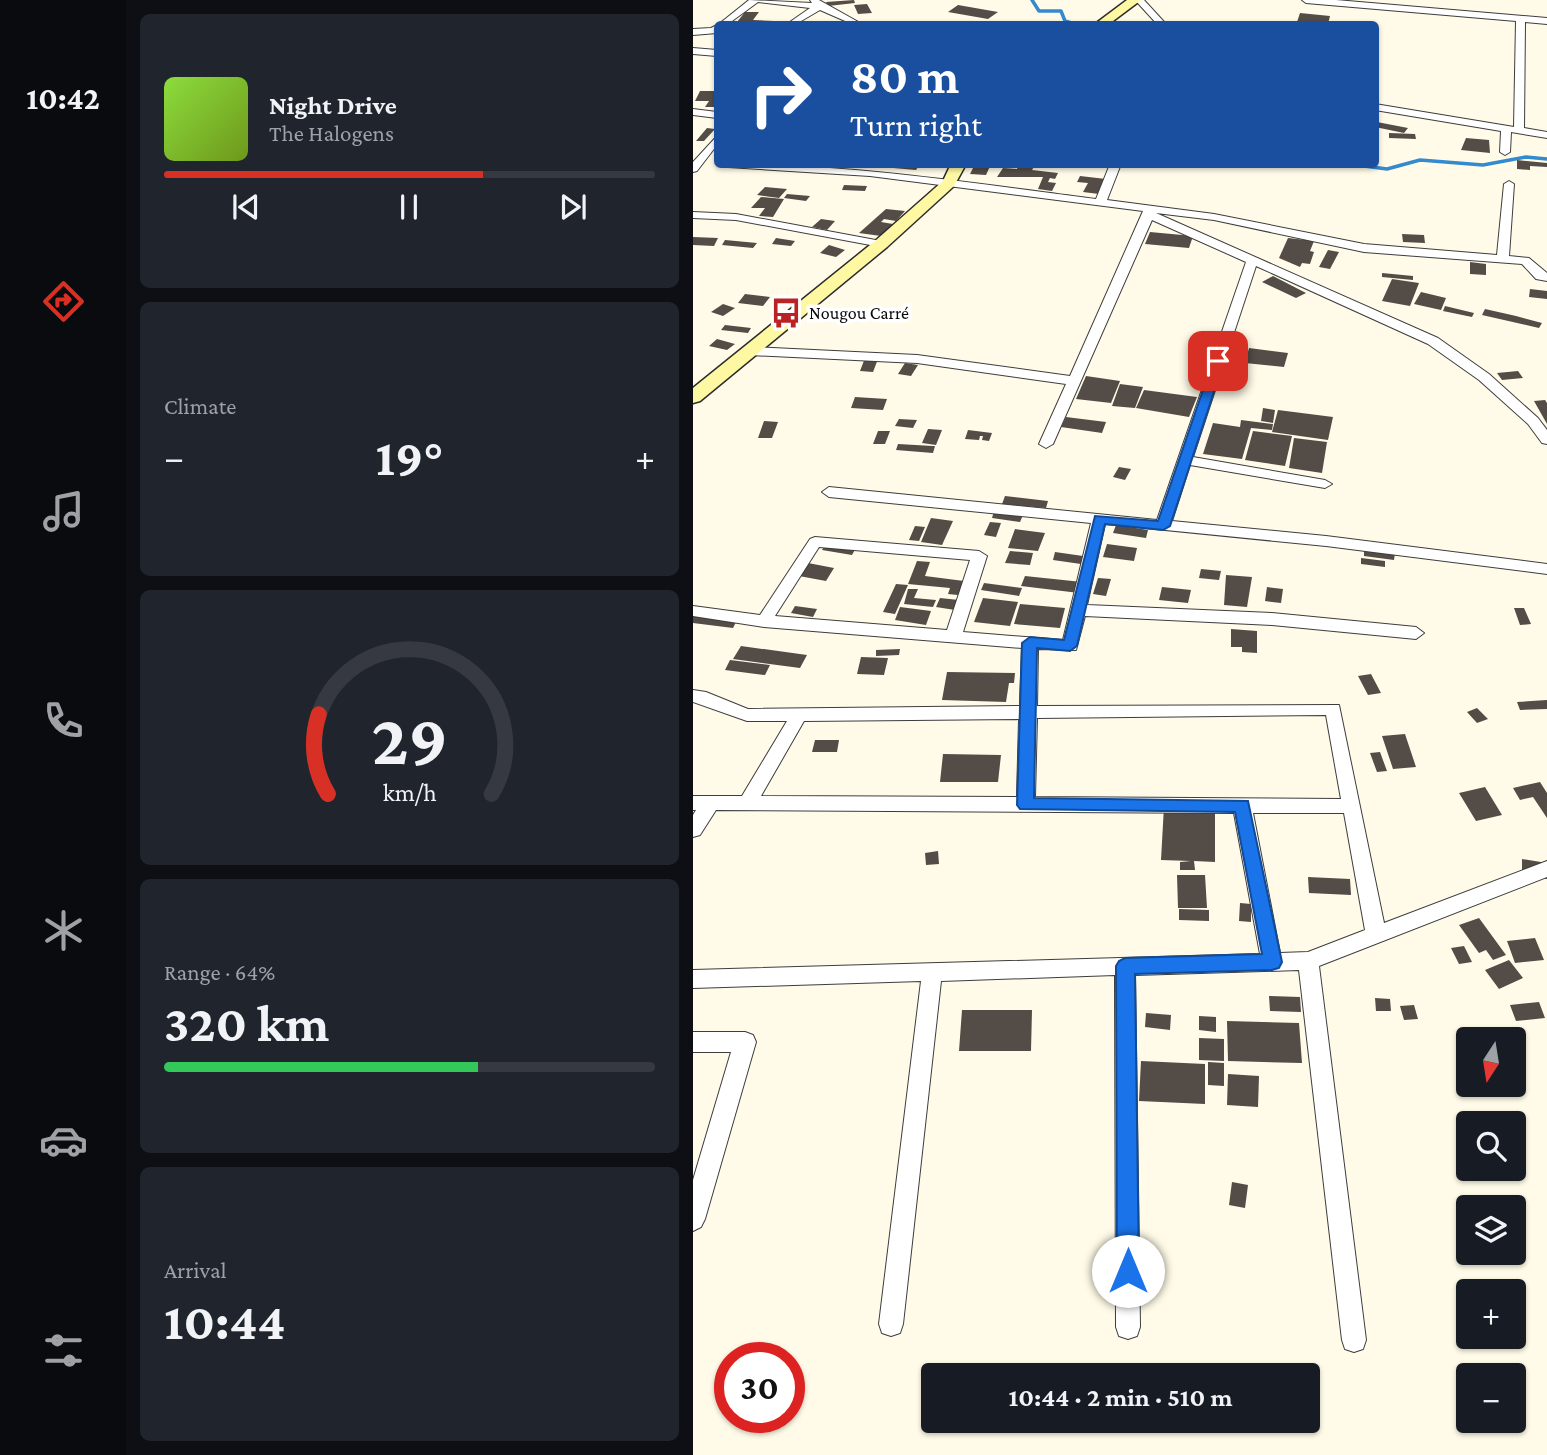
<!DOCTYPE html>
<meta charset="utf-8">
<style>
body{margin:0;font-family:"Crimson Pro",serif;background:#20242c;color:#f1f3f6;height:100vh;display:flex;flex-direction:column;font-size:26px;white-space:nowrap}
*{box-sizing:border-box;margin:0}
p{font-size:23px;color:#9ea1a6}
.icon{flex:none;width:38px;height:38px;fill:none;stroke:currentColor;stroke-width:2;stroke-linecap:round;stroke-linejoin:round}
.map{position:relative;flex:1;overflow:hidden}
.details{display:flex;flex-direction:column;gap:14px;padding:14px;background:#0d0f14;width:567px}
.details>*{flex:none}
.banner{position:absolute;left:21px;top:21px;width:665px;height:147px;border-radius:7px;box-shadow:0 2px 5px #0004;background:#1a4fa0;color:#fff;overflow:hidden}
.needle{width:46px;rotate:192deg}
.buttons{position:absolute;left:763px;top:1027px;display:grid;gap:14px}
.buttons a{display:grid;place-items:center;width:70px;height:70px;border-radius:7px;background:#171b24;box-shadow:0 2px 5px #0004;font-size:35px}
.speed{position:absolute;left:21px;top:1342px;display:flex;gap:14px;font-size:35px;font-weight:700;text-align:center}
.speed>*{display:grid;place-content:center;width:91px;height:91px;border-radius:50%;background:#171b24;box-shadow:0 2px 5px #0004;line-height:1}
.speed .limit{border:10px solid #d22;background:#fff;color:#111}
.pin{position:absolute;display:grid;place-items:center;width:60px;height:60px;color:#fff;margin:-30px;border-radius:14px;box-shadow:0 4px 10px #0006}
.me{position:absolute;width:77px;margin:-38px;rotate:0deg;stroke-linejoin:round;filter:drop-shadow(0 0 5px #0008)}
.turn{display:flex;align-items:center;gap:24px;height:147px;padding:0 21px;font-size:32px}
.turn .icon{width:91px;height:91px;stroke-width:2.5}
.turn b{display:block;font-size:49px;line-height:60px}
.big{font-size:52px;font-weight:700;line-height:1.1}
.details .widget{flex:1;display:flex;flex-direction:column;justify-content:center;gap:10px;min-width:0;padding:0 24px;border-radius:10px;background:#20242c}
.details .dial{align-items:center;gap:0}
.dial svg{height:182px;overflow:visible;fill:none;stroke:#363941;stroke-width:7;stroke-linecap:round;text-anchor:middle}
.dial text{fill:#f1f3f6;stroke:none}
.song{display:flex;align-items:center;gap:21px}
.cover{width:84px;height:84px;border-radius:10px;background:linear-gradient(135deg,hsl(90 70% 55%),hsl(80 70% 35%))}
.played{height:7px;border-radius:4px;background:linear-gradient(90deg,#d93025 65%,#363941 65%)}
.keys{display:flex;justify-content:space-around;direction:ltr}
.heat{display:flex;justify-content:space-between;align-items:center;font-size:38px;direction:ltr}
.charge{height:10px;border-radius:5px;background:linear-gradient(90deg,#34c759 64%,#363941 0)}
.trip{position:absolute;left:228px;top:1363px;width:399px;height:70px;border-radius:7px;background:#171b24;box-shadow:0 2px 5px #0004;font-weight:700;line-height:70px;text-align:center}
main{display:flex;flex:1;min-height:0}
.tab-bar{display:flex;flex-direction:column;width:126px;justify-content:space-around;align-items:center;background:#090b0e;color:#9ea1a6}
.tab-bar .icon{width:49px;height:49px}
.tab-bar .on{color:#d93025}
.tab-bar b{font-size:32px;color:#f1f3f6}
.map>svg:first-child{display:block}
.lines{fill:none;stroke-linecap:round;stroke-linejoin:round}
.stream{stroke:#338ace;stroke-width:3.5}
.building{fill:#534c47}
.street-casing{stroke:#3d3d3d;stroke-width:2}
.secondary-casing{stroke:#2c2c2c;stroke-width:3}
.street{fill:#fff;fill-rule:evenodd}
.secondary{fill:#fff8a3;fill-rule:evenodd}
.route{fill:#1a73e8;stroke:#114b97;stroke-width:2}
.labels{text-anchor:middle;stroke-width:7;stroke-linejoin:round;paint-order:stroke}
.far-poi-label{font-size:18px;fill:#0a0a0a;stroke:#fff;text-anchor:start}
</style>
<main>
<nav class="tab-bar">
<b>10:42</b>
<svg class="icon on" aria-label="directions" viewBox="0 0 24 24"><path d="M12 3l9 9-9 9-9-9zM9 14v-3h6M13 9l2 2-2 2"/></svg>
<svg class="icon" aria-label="music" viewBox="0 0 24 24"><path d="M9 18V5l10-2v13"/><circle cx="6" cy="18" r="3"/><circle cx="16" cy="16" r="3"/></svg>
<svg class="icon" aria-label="phone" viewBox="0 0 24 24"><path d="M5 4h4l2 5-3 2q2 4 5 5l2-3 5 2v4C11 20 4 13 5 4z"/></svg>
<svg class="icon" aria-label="climate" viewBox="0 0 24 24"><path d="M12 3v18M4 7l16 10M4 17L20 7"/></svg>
<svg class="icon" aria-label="car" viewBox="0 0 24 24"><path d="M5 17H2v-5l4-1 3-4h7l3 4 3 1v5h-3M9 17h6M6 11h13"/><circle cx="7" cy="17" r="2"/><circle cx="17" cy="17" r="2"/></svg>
<svg class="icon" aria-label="filters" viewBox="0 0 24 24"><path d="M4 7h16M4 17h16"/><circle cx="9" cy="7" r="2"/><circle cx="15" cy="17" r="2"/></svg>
</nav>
<section class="details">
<div class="widget">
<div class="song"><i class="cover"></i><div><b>Night Drive</b><p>The Halogens</p></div></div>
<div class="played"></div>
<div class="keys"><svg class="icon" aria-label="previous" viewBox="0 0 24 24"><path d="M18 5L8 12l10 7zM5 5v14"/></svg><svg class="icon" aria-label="pause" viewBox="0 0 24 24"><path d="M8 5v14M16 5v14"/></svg><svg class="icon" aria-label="next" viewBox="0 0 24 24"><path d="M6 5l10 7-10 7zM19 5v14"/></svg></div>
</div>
<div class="widget"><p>Climate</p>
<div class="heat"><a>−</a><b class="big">19°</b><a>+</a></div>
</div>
<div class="widget dial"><svg viewBox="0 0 100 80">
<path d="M14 69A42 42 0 1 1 86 69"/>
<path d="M14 69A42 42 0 0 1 10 34" stroke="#d93025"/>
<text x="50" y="56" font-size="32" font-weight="700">29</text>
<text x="50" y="72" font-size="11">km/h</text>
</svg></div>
<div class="widget"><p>Range · 64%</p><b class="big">320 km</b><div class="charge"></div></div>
<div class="widget"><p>Arrival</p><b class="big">10:44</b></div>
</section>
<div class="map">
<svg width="854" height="1455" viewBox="0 0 854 1455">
<rect width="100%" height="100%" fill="#fffbe8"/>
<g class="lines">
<!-- stream -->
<path class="stream" d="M339,0L346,11H368L372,21L382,24
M656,164L694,169L727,160L790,165L833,157L854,159"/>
</g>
<!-- building -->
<path class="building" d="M161,0L162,3L135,6L133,2Z
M174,4L179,13L165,14L161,5Z
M265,5L305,12L295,19L255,12Z
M52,12H66L60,20L81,21L78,24H38L44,22Z
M607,13L637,16L635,24H612L613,22H604Z
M7,91H24V107H12L16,101H2Z
M684,122L715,128L711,133L682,127Z
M14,128L22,129L11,141H3Z
M696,133L722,134L723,139L696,138Z
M773,138L796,140L797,153L768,150Z
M824,160L854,163V167L837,166V170L824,169Z
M202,164H227L223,170L200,168Z
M282,164H298L293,175L277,174Z
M326,164H343L339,170L365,173L362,179L357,178L355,182L363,183L359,191L345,189L350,177H304L310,168L324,169Z
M387,176L413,179L406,194L390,192L395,183L384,182Z
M151,185L174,186L172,191L149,190Z
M72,187L94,189L86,198L64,195Z
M94,194L117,196L113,201L91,198Z
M68,197L91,199L80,217L66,216L72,208H58Z
M193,209L212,211L203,221L191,219L188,222L200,224L188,236L166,233Z
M128,219L142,221L134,230L119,227Z
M457,232L500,236L496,248L452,244Z
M709,234L731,235L732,243L710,242Z
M0,237L25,238L21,246L0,245Z
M83,238L102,241L98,246L79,244Z
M595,238L621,241L617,251L621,252L617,264L609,263L607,267L586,258Z
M32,240L64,243L60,248L29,245Z
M136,245L152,250L143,257L127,253Z
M635,250L646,252L637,269L626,267Z
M777,262L793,264V275L777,274Z
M689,273L720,276V280L689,277Z
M580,276L613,293L603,298L569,282Z
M699,279L726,283L717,306L689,301Z
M837,289L854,291V299L836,297Z
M728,292L753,298L748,310L721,304Z
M52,294L77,297L70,306L45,303Z
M30,304L42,308L30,316L18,312Z
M752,306L781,313L779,317L750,311Z
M792,309L823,316L849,323L846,328L789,315Z
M32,325L58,328L55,333L28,330Z
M24,339L42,344L34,350L16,346Z
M556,348L595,353L591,367L552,363Z
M172,358L185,359L180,372L167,371Z
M212,363L225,365L218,376L205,374Z
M825,371L830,378L809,380L804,373Z
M393,376L427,381L418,403L383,399Z
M427,384L450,387L442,408L419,406Z
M451,390L504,397L496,417L443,408Z
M162,397L194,399L190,410L158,408Z
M852,400L854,403V424L841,401Z
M570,408L582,410L580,423L568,421Z
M585,410L640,417L635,440L579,432Z
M373,417L413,422L409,433L368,427Z
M206,419L224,420L220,428L202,426Z
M548,420L580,424L579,430L558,428L549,459L510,454L520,423L547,427Z
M71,421L85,422L79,438H65Z
M235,429L249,430L243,445L229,443Z
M275,430L299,433L296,441L289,440L290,436H287L286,440L272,439Z
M185,431H197L192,444H180Z
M560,431L599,436L592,466L552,460Z
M601,438L634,442L629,473L596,468Z
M205,444L240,446H242L240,453L203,450Z
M426,467L438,469L432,480L420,477Z
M312,496L355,501L353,508L309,504Z
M301,511L330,515L327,522L299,518Z
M238,518L260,521L249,545L228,542Z
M297,522L308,523L303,537L291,535Z
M423,525L455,530L453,538L420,533Z
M222,526L232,527L226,541L216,540Z
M322,529L352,533L345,551L315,548Z
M135,541L164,546L159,555L129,550Z
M414,544L444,548L441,561L410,557Z
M671,549L702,553L701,560L671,556Z
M317,551L340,553L337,565L312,563Z
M362,552L390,556L388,564L360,560Z
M668,558L692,561V567L668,564Z
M224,561L237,562L232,576L271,581L265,595L255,594L257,588L215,584Z
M115,563L141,568L133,581L106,576Z
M508,569L528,571L526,580L506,578Z
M533,575L559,577L554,607L531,605Z
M332,576L389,582L386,593L328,586Z
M405,578L418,579L413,596L400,594Z
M291,583L329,588L326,596L288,590Z
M203,584L215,585L202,614L190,612Z
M469,587L498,590L495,603L466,600Z
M574,587L590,589L588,603L572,601Z
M215,589H225L221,598L243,600L240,607L211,604Z
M247,598L266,600L262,610L243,607Z
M290,598L325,602L317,626L281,622Z
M327,604L372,608L367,628L321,624Z
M102,606L124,609L120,617L98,613Z
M207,607L238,611L233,625L202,620Z
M821,608H831L838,624L827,625Z
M0,613L45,618L40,628L0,623Z
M538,629L564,631V653L549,652V647H538Z
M48,646L114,655L107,668L40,659Z
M207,649L206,655L183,656V650Z
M168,657L195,658L191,675L164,674Z
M37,660L77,665L72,675L32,670Z
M254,672L322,673L321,683H316L313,702L249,700Z
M678,674L688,693L675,695L665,676Z
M854,700V709L827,710L824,702Z
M784,708L795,719L784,723L774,712Z
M712,734L723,767L700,769L689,736Z
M122,740H146L144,752H119Z
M687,752L694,771L684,772L677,753Z
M250,754L308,755L305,782H247Z
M847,782L854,793V818L840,797L827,800L820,788Z
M792,787L809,815L783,821L766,793Z
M471,806L522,808V862L501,861L502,870H487V862L498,861L468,860Z
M245,851L246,864L233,865L232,853Z
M829,859L854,863V879L829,876Z
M484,875H512L514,908H485Z
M615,877L657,879L658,895L616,893Z
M547,903L558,904V922L546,921Z
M486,909L516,910V921L486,920Z
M786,918L813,955L800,960L793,950L786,953L766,925Z
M842,938L851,960L822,963L814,941Z
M771,946L779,962L766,964L758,948Z
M816,960L830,978L806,989L792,970Z
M576,996L607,997L608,1012L577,1011Z
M682,998L697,999L698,1011H683Z
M846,1002L852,1018L823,1021L817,1005Z
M721,1005L725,1019L711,1020L707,1006Z
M269,1010H339L338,1051H266Z
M453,1013L478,1015L477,1030L452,1027Z
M506,1016L523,1017V1032L506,1030Z
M534,1021L606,1023L609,1063L535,1061Z
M506,1038L531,1039V1061L506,1060Z
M448,1061L512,1064V1104L446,1101Z
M515,1062L531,1063V1086L515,1085Z
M535,1074L566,1076L565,1107L534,1105Z
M539,1182L555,1185L552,1208L536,1205Z"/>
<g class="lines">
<!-- street casing -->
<g class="street-casing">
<path id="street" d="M56,0L119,3L117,0H126L169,24H159L127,10L103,24H94L117,8L65,2L35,24H26Z
M442,0H451L473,24H464Z
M609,0H643L854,18V24L832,22L831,128L854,132V138L818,132L817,152L812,155L807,152L808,131L682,110V104L821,127L823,21L613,3Z
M24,25V33L0,35V29L18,28Z
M0,48L24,50V56L0,54Z
M0,109L24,112V118L0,115Z
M24,136V145L4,171L0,172V162Z
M30,164C156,164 279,183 403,199L417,164H428L414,200L521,214L671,244L804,255L811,184L816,181L821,184L816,256L836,258L854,273V281L843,279L829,264L671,252L521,220L463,213L745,338L796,374L845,418L854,430V444L849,443L835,424L786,380L735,344L563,266L500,457L632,480L639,484L632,488L497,465L479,521L633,536L854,564V574L633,546L412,524L394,605L579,613L723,627L731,633L723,639L579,625L392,616L383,650L345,649L344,706L646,705L691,923L854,861V877L626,966L673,1340L670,1349L661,1352L652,1349L649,1340L606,970L442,975L447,1327L444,1336L435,1339L426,1336L423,1327L422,975L248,981L210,1324L207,1333L198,1336L189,1333L186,1324L228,981L0,988V970L567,954L541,813L23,810L7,835L0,837V815L3,810H0V796H49L94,721H54L0,702V690L13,692L55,709L327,706L329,648L71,627L0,616V606L67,615L117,539L122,537L286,551L294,556L270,632L370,640L398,523L136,497L129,492L136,487L464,520L553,262L459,220L360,444L353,448L346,444L373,384L224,363L57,355L51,351L57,347L224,355L377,376L450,211L177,176L35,167ZM126,547L277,560L254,630L82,616ZM633,715L648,799L342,797L344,718ZM326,719L324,797L68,796L111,721ZM560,813H651L672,930L615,952L587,953Z
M0,212L43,214L188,241L194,244L188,247L43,220L0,218Z
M0,1032H52L60,1035L63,1042L12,1219L8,1227L0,1231V1180L38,1052H0Z"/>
</g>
<!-- secondary casing -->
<g class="secondary-casing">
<path id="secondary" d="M434,0H448L416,24H402Z
M258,164H273L261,186L194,247L7,401L0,403V388L182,241L250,181Z"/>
</g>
<!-- street -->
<use href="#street" class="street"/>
<!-- secondary -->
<use href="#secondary" class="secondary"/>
</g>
<!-- route -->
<path class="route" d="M521,358L531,361L477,526L470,530L412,524L384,646L377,651L344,648L341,798L555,801L589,962L586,968L579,970L442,974L446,1271L442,1279L435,1282L427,1279L424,1271L423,966L426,961L432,958L569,954L542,812L327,809L324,805L329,643L337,637L371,640L402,516L465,521Z"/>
<!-- icons -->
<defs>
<g id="bus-bare" transform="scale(2.415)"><path d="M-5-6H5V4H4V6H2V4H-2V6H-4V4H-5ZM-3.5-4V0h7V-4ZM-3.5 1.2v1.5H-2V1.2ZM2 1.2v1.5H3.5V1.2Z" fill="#bb2223" stroke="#fff" stroke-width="2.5" paint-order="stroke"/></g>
</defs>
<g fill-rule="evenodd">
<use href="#bus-bare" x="93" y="313"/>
</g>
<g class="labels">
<!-- far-poi labels -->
<g class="far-poi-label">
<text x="116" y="319">Nougou Carré</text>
</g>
</g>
</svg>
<div class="buttons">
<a><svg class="needle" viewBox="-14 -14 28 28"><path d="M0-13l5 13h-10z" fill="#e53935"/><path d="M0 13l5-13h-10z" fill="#9ea1a6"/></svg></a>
<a><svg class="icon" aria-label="search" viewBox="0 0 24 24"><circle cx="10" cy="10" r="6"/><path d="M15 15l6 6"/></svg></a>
<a><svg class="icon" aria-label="layers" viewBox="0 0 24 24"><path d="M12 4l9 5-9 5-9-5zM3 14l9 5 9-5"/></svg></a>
<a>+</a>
<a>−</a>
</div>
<div class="speed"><div class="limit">30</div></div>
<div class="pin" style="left:525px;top:361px;background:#d93025"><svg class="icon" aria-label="arrive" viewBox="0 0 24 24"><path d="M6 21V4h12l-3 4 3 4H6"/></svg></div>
<svg class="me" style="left:435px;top:1271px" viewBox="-20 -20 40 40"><circle r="19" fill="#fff"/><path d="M0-13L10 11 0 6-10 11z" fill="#1a73e8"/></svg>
<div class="trip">10:44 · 2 min · 510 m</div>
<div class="banner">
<div class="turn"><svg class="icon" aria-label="right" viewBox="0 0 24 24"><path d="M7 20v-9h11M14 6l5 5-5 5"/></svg><div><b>80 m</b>Turn right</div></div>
</div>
</div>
</main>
